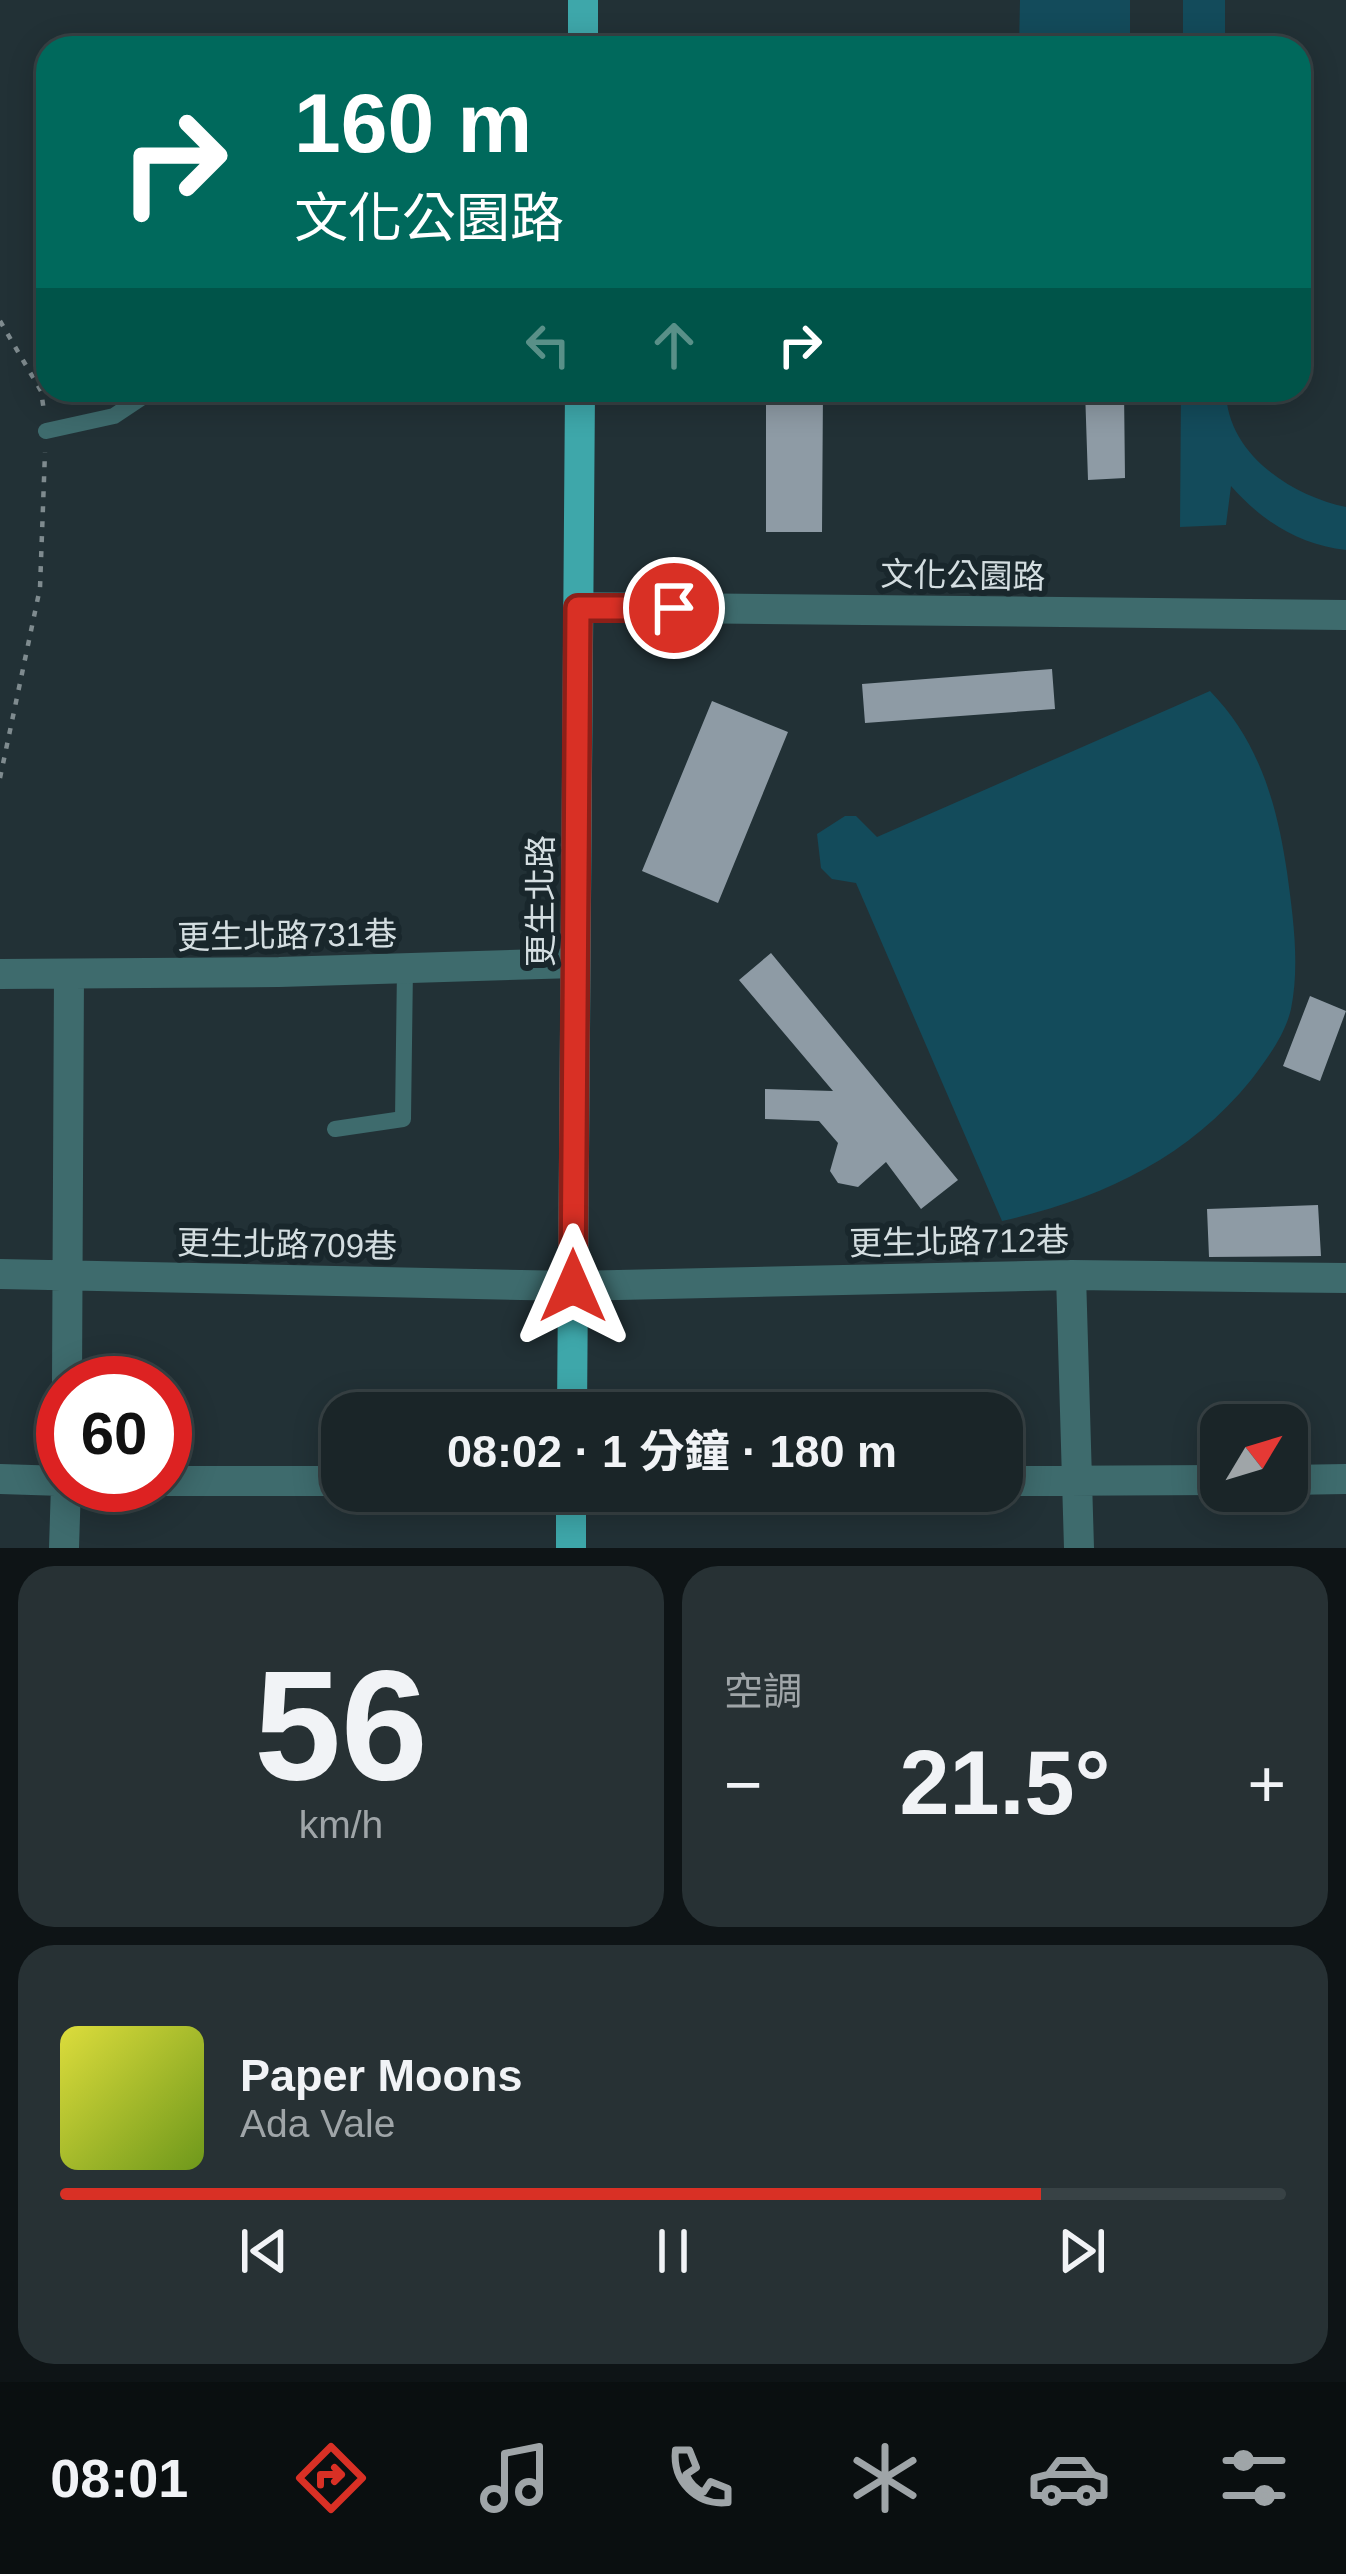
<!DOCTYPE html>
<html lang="zh-TW">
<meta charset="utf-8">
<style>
body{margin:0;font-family:Arial,"Noto Sans TC",sans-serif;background:#273134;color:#f1f3f6;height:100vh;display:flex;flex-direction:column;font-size:45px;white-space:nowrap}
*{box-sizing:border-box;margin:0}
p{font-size:39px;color:#9fa5a8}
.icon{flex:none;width:66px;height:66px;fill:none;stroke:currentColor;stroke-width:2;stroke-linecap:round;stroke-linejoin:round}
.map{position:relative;height:1548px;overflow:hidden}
.drawer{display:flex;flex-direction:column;gap:18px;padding:18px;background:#0e1416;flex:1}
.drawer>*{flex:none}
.banner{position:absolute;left:36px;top:36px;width:1275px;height:366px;border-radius:36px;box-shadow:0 6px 30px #0003,0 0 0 3px #384245;background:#00695c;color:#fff;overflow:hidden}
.needle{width:78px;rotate:52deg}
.tools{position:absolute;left:1200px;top:1404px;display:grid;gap:24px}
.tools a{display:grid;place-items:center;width:108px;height:108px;border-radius:24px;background:#1a2528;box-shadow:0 6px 30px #0003,0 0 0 3px #384245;font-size:60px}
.speed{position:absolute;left:36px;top:1356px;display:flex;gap:24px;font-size:60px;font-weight:700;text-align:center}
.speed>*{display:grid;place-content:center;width:156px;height:156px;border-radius:50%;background:#1a2528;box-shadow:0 6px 30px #0003,0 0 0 3px #384245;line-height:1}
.speed .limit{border:18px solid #d22;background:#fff;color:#111}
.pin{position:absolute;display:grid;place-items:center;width:102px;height:102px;color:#fff;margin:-51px;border:6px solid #fff;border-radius:50%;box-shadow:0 3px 12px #0007}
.me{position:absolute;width:132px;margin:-66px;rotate:0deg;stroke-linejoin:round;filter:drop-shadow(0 0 9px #0008)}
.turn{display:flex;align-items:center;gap:42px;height:252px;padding:0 60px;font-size:54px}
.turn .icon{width:156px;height:156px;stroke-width:2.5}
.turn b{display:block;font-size:84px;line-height:102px}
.lanes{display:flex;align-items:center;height:114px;padding:0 60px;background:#0003;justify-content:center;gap:60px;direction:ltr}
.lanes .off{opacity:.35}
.big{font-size:90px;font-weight:700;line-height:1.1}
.drawer .widget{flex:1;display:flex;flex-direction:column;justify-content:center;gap:18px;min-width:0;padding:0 42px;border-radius:36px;background:#273134}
.drawer .dial{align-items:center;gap:0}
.dial b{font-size:156px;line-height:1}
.song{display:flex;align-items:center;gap:36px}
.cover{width:144px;height:144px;border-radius:18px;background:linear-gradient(135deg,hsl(60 70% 55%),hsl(80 70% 35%))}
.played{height:12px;border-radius:6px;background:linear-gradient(90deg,#d93025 80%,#384245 80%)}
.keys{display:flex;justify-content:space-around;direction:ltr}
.heat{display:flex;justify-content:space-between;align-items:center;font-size:66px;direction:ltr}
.drawer .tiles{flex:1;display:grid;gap:18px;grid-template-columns:1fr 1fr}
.widget:last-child{grid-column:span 2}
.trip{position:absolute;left:321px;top:1392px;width:702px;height:120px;border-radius:36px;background:#1a2528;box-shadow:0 6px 30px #0003,0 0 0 3px #384245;font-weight:700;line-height:120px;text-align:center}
.dock{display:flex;height:192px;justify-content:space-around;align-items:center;background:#0a0f10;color:#9fa5a8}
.dock .icon{width:84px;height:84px}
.dock .current{color:#d93025}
.dock b{font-size:54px;color:#f1f3f6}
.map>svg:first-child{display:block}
.green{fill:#134b5b}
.building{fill:#8e9ba5}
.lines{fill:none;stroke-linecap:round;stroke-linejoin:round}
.path{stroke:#7f8b8f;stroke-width:4.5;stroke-dasharray:6 9;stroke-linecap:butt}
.lane{stroke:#3e6b6d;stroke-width:16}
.street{stroke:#3e6b6d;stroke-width:30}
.primary{stroke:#3ea7aa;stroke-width:30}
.route-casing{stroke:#8d1f18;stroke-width:30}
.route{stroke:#d93025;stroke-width:21}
.labels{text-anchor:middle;stroke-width:12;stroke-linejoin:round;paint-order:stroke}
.street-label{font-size:33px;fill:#d4dee1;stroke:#19272c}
</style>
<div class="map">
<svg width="1346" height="1548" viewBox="0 0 1346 1548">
<rect width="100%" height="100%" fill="#223136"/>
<!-- green -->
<path class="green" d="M1020,0H1130V47L1019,48Z
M1183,0H1225V48H1183Z
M1181,390H1226C1226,452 1289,495 1346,507V550C1299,545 1262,521 1231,486L1226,525L1180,527Z
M1210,691C1259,741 1277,804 1287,872C1293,916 1300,965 1291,1009C1285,1035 1267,1059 1251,1080C1187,1159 1100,1199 1002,1221L856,883L832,879L821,868L817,834L845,816H856L877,837Z"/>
<!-- building -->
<path class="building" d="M766,390H823L822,532H766Z
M1085,390H1124L1125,478L1088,480Z
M1052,669L1055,709L865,723L862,684Z
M712,701L788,732L718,903L642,871Z
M771,953L958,1180L921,1209L886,1162L858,1187L838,1183L830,1171L838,1143L819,1121L765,1119V1089L833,1091L739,980Z
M1310,996L1346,1011L1320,1081L1283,1066Z
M1318,1205L1321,1256L1209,1257L1207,1209Z"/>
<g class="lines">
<!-- path -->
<path class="path" d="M0,321L41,391L44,411
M0,778L40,588L45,452"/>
<!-- lane -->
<path class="lane" d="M46,431L114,416L153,390
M335,1129L403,1119L405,968"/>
<!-- street -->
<path class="street" d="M578,607L1346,615
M0,974L279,972L575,963
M0,1274L573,1286L1071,1275L1346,1278
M1071,1275L1079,1548
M67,1383L69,975
M0,1479L63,1481
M1287,1480L1346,1479
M165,1481H342
M1002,1481L1221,1480
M64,1548L66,1485"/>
<!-- primary -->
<path class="primary" d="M583,48V0
M572,1413L580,390
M571,1548V1491"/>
</g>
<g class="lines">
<!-- route casing -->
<g class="route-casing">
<path id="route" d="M573,1286L578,608H674"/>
</g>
<!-- route -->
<use href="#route" class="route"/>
</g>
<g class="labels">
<!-- street labels -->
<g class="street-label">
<text transform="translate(963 575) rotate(1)" y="12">文化公園路</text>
<text transform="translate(540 901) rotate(-90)" y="12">更生北路</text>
<text transform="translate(287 935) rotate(-1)" y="12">更生北路731巷</text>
<text transform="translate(959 1241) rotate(-1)" y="12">更生北路712巷</text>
<text transform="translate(287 1244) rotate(1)" y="12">更生北路709巷</text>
</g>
</g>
</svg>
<div class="tools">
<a><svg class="needle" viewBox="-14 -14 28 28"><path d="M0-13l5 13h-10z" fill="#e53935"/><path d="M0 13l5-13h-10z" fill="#9fa5a8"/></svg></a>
</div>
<div class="speed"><div class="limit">60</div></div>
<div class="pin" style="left:674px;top:608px;background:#d93025"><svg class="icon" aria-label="arrive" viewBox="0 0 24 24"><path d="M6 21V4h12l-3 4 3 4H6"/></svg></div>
<svg class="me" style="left:573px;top:1286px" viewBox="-20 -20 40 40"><path d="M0-17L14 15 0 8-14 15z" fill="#d93025" stroke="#fff" stroke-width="4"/></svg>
<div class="trip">08:02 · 1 分鐘 · 180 m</div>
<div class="banner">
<div class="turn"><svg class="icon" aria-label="right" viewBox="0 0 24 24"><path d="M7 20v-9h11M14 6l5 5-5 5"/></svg><div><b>160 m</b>文化公園路</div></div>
<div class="lanes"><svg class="icon off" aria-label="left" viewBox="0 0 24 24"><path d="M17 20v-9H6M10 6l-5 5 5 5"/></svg><svg class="icon off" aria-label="ahead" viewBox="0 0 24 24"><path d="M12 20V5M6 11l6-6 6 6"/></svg><svg class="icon" aria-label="right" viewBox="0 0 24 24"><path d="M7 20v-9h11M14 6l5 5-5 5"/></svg></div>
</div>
</div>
<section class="drawer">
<div class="tiles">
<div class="widget dial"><b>56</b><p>km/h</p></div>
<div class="widget"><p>空調</p>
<div class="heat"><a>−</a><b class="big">21.5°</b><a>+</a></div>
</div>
<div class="widget">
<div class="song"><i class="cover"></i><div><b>Paper Moons</b><p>Ada Vale</p></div></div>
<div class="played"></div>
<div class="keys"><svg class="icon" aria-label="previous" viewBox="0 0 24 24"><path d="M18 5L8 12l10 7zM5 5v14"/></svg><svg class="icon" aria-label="pause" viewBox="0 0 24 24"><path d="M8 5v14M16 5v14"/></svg><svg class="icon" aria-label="next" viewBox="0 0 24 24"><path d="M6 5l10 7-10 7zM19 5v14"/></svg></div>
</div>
</div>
</section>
<nav class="dock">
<b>08:01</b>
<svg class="icon current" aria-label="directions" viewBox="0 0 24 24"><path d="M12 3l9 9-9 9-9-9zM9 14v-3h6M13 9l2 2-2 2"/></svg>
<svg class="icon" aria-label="music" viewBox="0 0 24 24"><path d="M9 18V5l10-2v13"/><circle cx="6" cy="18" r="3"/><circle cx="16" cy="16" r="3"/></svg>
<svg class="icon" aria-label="phone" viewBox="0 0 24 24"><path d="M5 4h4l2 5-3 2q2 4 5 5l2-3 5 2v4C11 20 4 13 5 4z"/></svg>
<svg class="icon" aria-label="climate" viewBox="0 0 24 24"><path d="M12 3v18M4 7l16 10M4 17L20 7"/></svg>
<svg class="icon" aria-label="car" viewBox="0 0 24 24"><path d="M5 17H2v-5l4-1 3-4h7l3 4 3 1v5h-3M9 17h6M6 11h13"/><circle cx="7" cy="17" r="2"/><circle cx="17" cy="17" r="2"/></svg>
<svg class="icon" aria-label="filters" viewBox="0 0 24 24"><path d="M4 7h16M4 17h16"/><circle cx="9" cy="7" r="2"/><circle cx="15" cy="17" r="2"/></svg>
</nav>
